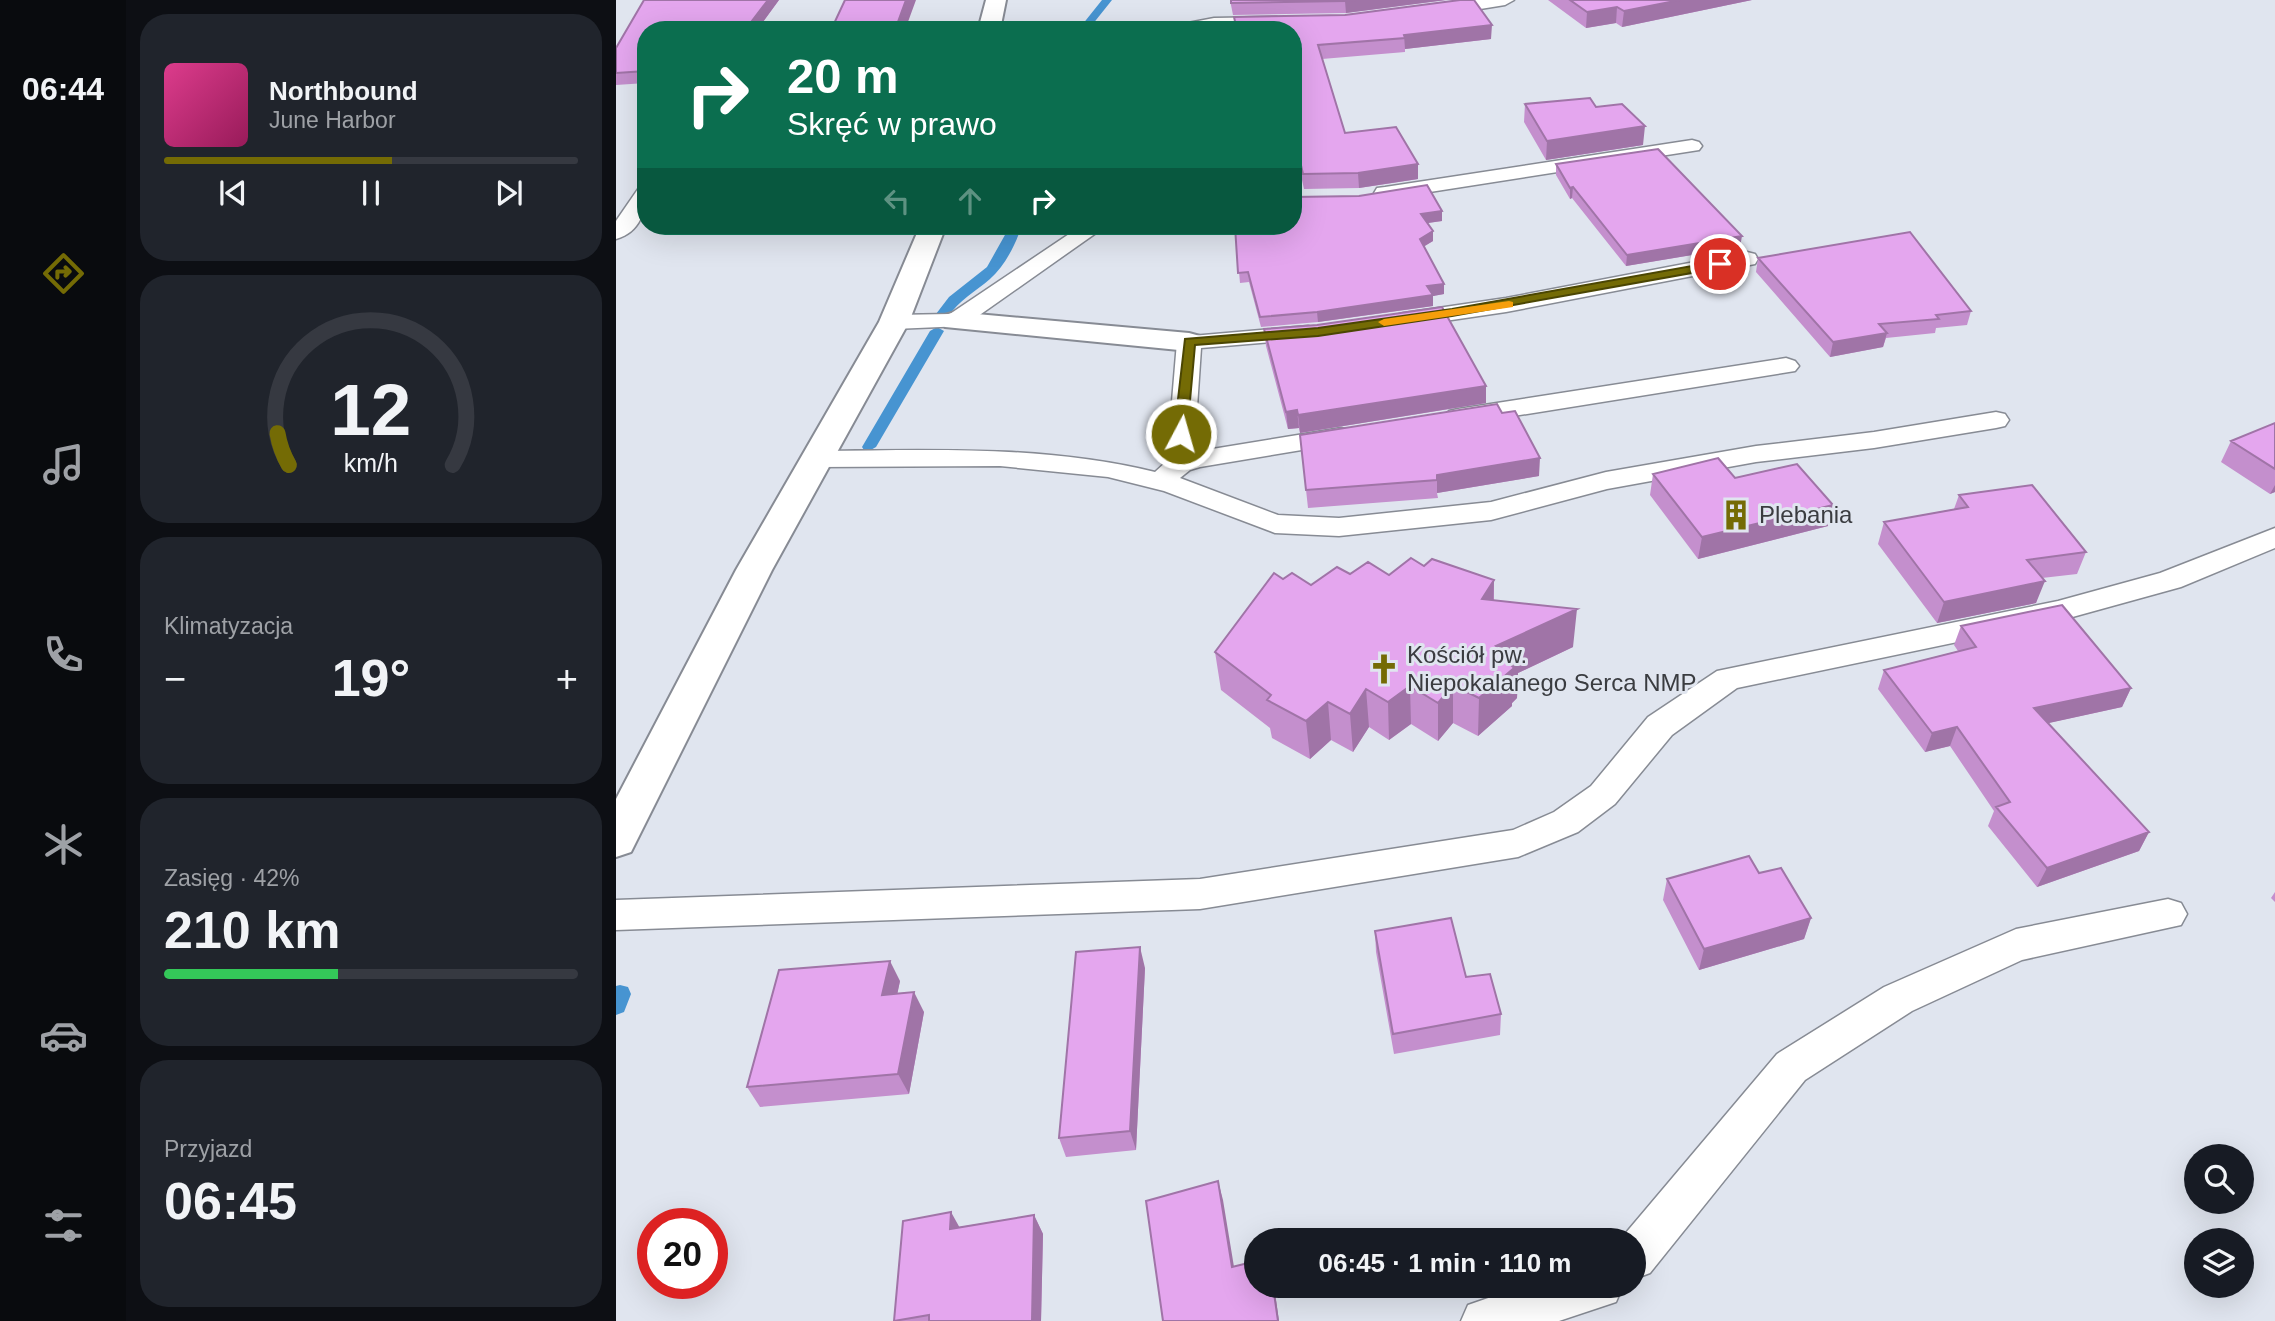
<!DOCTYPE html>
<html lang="pl">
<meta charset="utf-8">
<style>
body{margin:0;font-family:Helvetica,sans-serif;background:#20242c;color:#f1f3f6;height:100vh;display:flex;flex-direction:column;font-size:26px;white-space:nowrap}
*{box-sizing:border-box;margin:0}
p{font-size:23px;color:#9ea1a6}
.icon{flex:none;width:38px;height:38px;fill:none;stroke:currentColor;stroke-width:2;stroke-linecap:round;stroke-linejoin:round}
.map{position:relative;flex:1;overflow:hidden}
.panel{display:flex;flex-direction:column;gap:14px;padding:14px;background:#0d0f14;width:490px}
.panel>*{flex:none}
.hud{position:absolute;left:21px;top:21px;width:665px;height:214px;border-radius:28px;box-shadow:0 7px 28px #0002;background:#0b6e4f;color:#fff;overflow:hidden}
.fabs{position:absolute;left:1568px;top:1144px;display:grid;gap:14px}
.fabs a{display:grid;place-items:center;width:70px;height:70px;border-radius:50%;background:#171b24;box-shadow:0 7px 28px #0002;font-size:35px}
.speed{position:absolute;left:21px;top:1208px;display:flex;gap:14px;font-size:35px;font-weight:700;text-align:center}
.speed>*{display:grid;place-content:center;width:91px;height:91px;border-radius:50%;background:#171b24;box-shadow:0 7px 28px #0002;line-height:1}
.speed .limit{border:10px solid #d22;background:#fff;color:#111}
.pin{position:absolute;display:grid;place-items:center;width:60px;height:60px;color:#fff;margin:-30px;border:4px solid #fff;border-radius:50%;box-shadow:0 2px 7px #0007}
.me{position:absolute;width:77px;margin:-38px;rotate:6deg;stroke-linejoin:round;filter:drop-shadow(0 0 5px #0008)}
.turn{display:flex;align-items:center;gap:24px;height:147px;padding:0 35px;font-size:32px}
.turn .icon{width:91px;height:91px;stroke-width:2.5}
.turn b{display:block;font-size:49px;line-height:60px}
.lanes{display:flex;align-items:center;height:66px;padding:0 35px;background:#0003;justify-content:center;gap:35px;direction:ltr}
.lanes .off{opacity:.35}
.big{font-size:52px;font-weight:800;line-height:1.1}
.panel .card{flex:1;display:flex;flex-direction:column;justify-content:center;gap:10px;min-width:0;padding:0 24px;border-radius:28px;background:#20242c}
.panel .dial{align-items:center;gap:0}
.dial svg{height:182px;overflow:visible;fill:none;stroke:#363941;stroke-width:7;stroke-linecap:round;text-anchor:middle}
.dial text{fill:#f1f3f6;stroke:none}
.song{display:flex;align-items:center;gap:21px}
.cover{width:84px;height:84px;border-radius:10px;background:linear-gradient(135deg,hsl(330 70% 55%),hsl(330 70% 35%))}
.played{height:7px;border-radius:4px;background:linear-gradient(90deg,#746b05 55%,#363941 55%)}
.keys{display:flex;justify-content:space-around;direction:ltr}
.heat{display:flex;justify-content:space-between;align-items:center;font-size:38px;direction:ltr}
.charge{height:10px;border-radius:5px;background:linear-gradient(90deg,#34c759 42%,#363941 0)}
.trip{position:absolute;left:628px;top:1228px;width:402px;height:70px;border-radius:35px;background:#171b24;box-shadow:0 7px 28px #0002;font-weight:800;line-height:70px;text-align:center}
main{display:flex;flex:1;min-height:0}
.tabs{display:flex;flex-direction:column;width:126px;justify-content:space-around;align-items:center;background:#090b0e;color:#9ea1a6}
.tabs .icon{width:49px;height:49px}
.tabs .selected{color:#746b05}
.tabs b{font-size:32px;color:#f1f3f6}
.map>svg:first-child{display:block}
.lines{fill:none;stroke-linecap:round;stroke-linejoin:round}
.stream{fill:#4794d1;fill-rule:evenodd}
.lane-casing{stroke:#878b94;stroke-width:3}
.street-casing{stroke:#878b94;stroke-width:4}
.secondary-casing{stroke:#878b94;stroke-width:4}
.lane{fill:#fff;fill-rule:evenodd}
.street{fill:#fff;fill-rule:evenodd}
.secondary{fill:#fff;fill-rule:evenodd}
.wall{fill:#c48fcd}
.shaded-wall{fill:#a074a7}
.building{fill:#e4a6ee;stroke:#a074a7;stroke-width:2}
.route{fill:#746b05;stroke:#4b4603;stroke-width:2}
.slow{fill:#f59e0b}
.labels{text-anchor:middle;stroke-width:6;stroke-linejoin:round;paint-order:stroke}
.poi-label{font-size:24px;fill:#3a3c40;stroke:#e0e5ef;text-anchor:start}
</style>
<main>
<nav class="tabs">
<b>06:44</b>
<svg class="icon selected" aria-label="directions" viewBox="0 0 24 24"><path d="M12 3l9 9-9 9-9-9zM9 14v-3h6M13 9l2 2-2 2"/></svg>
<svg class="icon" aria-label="music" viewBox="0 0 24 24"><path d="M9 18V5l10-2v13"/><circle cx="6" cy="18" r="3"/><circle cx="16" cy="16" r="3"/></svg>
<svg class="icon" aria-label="phone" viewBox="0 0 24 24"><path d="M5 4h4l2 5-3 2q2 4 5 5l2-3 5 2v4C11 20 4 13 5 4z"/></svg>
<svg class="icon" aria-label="climate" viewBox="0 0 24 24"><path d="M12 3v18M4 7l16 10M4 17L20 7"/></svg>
<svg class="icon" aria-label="car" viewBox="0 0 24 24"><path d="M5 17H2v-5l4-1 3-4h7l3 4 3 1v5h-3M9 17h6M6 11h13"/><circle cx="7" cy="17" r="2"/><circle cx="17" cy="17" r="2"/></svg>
<svg class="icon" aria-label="filters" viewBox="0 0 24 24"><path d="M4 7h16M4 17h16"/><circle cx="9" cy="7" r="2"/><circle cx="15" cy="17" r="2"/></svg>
</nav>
<section class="panel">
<div class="card">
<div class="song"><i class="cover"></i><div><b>Northbound</b><p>June Harbor</p></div></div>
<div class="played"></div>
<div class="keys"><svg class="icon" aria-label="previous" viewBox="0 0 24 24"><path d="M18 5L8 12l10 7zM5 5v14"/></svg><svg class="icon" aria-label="pause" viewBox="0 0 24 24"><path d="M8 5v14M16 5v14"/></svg><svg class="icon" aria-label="next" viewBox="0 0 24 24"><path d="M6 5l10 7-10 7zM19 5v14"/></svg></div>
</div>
<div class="card dial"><svg viewBox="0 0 100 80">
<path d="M14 69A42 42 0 1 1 86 69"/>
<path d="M14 69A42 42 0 0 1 9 55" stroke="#746b05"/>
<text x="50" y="56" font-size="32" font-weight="700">12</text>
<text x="50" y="72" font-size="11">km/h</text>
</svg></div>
<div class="card"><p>Klimatyzacja</p>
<div class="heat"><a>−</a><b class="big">19°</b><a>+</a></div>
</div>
<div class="card"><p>Zasięg · 42%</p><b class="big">210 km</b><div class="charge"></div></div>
<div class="card"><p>Przyjazd</p><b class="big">06:45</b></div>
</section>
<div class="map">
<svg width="1659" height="1321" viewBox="0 0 1659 1321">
<rect width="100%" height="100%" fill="#e0e5ef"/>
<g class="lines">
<!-- stream -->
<path class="stream" d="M486,0H496L472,30H462Z
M394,226H406C399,245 389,266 374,279C359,292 343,300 332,317H322L320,314L333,297L371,267Z
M321,327L328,331L260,447L253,451L248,450L246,447L314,331Z
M4,985L12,987L15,994L8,1012L0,1015V986Z"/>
<!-- lane casing -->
<g class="lane-casing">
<path id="lane" d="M857,0H898L889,5L821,16L812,11L821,6Z
M661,17L670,22L667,26L553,30L556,26L598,18Z
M1076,140L1083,142L1086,146L1083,150L769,199L761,198L758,193L761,188L769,187Z
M30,188C30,210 25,232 0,239V221L22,189Z
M465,226H490L348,326L278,329L269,327L266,322L269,317L278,315L334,314Z
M1131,252L1139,254L1142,259L1139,264L890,312L788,327L780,325L776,320L780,315L788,313L890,298Z
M692,326L701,328L704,333L701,338L585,348L578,452L725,428L734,430L738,436L734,442L584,467L574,470L564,478L662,515L723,518L875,502L990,472L1140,446L1258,432L1380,412L1389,414L1393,420L1389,426L1380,428L1258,448L1140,462L991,489L875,520L723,536L659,533L548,491L492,477L384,466L202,467L192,465L188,459L192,453L202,451C315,450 428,445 539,472L551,461L561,342L564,337Z
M1170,358L1179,361L1183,366L1179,371L842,425L833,423L829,417L833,411L842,409Z
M1659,528V548L1565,587L1442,621L1121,688L1056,735L999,804L962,832L902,857L584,909L0,930V900L584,879L897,830L938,812L975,786L1032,717L1101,671L1442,601L1544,573Z
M1552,899L1565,903L1571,914L1565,925L1406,960L1296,1011L1189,1080L1034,1273L1018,1279V1241H1003L1161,1054L1268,987L1400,929Z
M907,1286H1007L1000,1302L943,1321H845L852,1305Z"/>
</g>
<!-- street casing -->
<g class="street-casing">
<path id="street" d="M339,312L573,333L584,336L588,342L584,348L573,351L329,327L324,321L329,315Z"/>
</g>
<!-- secondary casing -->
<g class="secondary-casing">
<path id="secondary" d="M370,0H390L384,30H362Z
M304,226H330L293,322L156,570L15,852L0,857V799L120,570L263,322Z"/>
</g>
<!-- lane -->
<use href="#lane" class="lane"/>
<!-- street -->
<use href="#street" class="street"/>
<!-- secondary -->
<use href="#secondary" class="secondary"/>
</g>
<!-- wall -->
<path class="wall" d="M28,0H163L141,30H30V83L0,85V48Z
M614,0H830L730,13L617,15Z
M932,0H1136L1006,27L1000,23L970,28Z
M618,17L875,39L789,49V52L706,59L729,133L802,179L743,188L688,189L677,139V30H620Z
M909,104L980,107L1027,145L930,160L908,122Z
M940,164L1124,247L1010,266L956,198L954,199L940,175Z
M826,221L811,223L817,231V241L808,246L828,294L817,296V306L702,322L645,327L633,282L624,283L619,226Z
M1142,258L1355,311L1351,325L1320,328L1319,333L1270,338L1267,347L1214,357L1140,272Z
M701,325L870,403L684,433L683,428L672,429L650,346L648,329Z
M1659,423V492L1654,494L1605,462L1615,441Z
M684,435L923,476L821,493L822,498L692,508Z
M1037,474L1119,478L1212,526L1082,559L1034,495Z
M1343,495L1470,552L1461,574L1426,578L1420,603L1321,623L1262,544L1268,522L1338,509Z
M808,566L878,580V600L957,647L902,673L901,698L896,703V706L862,736L837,723L822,741L795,724L773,740L753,727L737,752L715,740L694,759L656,738L654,728L605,690L599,652L667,579L695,585L734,574L773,575Z
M1345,626L1515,688L1506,707L1432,723L1533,832L1523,851L1421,887L1372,826L1378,811L1334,746L1309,752L1262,689L1268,670L1342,651L1338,645Z
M1143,873L1195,918L1188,939L1083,970L1047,900L1051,879Z
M1659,892V902L1655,898Z
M759,931L850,977L885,1014L884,1035L778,1054L760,952Z
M529,968L520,1150L450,1157L443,1138Z
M284,981L281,994L308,1012L293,1094L144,1107L131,1087Z
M418,1215L427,1234L425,1321H278L343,1227Z"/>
<!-- shaded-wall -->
<path class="shaded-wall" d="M152,0H163L141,30H129Z
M290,0H300L289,30H279Z
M740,0H830L730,13L729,1Z
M1064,0H1136L1006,27L1008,11Z
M1001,7L1000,23L970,28L971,12Z
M876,25L875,39L789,49L788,35Z
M1029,126L1027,145L930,160L931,141Z
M802,164V179L743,188L742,173Z
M957,187L956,198L954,199V188Z
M826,211V221L805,224V214Z
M817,231V241L804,249V239Z
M1126,236L1124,247L1010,266L1011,255Z
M828,284V294L817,296V306L702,322L701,312L811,286Z
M1271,333L1267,347L1214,357L1217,342Z
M870,386V403L684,433L682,415Z
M681,410L683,428L672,429L670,412Z
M924,458L923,476L821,493V475Z
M1659,485V492L1654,494Z
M1217,505L1212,526L1082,559L1086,537Z
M878,580L877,618L866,599Z
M1429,581L1420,603L1321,623L1328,602Z
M961,609L957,647L902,673L901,698L896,703V706L862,736L863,698L880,646Z
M837,685V723L822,741V703Z
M794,686L795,724L773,740L772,702Z
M1515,688L1506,707L1410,728L1418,708Z
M750,689L753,727L737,752L734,714Z
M712,702L715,740L694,759L690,721Z
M1341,727L1334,746L1309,752L1316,733Z
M1533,832L1523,851L1421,887L1431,868Z
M1195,918L1188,939L1083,970L1088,949Z
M524,947L529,968L520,1150L514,1131Z
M274,961L284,981L277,1015L266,995Z
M298,992L308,1012L293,1094L282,1074Z
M602,1181L607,1200L621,1285L616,1267Z
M335,1212L345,1230L334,1229Z
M418,1215L427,1234L425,1321H416Z
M657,1286H658L663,1321H662Z"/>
<!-- building -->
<path class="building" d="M28,0H152L129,30H30V71L0,73V48Z
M229,0H290L279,30H215Z
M615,0H740L729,1L615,3Z
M844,0H858L876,25L788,35L789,38L702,45L729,133L780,127L802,164L742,173L687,174L677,130V30H621L618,17L729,15Z
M954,0H1064L1008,11L1001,7L971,12Z
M974,98L980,107L1006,104L1029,126L931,141L909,104Z
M1042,149L1126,236L1011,255L957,187L954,188L940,164Z
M811,185L826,211L805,214L817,231L804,239L828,284L811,286L817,295L701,312L644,317L632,272L622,273L619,226H677V197L743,196Z
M1294,232L1355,311L1320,315L1323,319L1263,324L1271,333L1217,342L1142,258Z
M826,307L870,386L682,415L681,410L670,412L648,329L701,325Z
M881,404L886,413L899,411L924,458L821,475V480L690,490L684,435Z
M1659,423V469L1615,441Z
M1102,458L1119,478L1181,464L1217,505L1086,537L1037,474Z
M1416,485L1470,552L1411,560L1429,581L1328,602L1268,522L1352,507L1343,495Z
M795,558L808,566L816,559L878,580L866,599L961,609L880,646L903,661L896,666L898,668L863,698L837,685L822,703L794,686L772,702L750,689L734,714L712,702L690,721L651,700L655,695L599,652L658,573L667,579L676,573L695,585L721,567L734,574L752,562L773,575Z
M1446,605L1515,688L1418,708L1533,832L1431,868L1380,807L1394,802L1341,727L1316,733L1268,670L1360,647L1345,626Z
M1133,856L1143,873L1165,868L1195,918L1088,949L1051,879Z
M835,918L850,977L874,974L885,1014L777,1034L759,931Z
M524,947L514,1131L443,1138L460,952Z
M274,961L266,995L298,992L282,1074L131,1087L163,970Z
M602,1181L616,1267L640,1261V1286H657L662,1321H547L530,1201Z
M335,1212L334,1229L418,1215L416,1321H313V1315L278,1321L287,1221Z"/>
<!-- route -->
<path class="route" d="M1104,261L1110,264L1109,267L836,316L702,336L579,345L571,434L565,438L558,434L569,339L702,328L836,309Z"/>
<!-- slow -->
<path class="slow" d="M893,301L897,302V307L768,326L762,322L768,319Z"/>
<!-- icons -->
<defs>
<g id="building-bare" transform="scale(2.415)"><path d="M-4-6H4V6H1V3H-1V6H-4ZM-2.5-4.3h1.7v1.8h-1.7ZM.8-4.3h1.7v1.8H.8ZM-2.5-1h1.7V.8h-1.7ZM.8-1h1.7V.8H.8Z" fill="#746b05" stroke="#e0e5ef" stroke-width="2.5" paint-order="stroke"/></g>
<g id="church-bare" transform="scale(2.415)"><path d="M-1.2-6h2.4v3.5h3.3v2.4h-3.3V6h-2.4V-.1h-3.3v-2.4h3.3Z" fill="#746b05" stroke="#e0e5ef" stroke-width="2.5" paint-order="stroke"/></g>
</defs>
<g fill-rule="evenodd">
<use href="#building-bare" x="1120" y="515"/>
<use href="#church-bare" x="768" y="669"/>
</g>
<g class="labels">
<!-- poi labels -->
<g class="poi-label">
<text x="1143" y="523">Plebania</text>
<text x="791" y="663">Kościół pw.<tspan x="791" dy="28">Niepokalanego Serca NMP</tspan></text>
</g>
</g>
</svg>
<div class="fabs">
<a><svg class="icon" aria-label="search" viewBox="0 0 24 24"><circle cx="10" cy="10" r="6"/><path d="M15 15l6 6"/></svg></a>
<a><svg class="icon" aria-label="layers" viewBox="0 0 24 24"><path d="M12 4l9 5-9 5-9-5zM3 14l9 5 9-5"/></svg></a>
</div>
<div class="speed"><div class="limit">20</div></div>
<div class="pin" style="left:1104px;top:264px;background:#d93025"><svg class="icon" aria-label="arrive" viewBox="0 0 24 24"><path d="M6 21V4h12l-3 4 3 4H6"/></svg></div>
<svg class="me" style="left:565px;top:434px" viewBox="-20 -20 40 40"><circle r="17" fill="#746b05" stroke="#fff" stroke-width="3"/><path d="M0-11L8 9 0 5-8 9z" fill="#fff"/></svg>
<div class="trip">06:45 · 1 min · 110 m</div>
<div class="hud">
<div class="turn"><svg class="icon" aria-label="right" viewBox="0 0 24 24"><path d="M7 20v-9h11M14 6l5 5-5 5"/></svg><div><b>20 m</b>Skręć w prawo</div></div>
<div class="lanes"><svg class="icon off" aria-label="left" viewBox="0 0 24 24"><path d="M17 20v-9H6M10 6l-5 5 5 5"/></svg><svg class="icon off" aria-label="ahead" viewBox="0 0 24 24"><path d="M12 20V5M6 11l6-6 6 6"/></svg><svg class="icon" aria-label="right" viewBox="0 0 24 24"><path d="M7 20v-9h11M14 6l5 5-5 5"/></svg></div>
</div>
</div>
</main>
